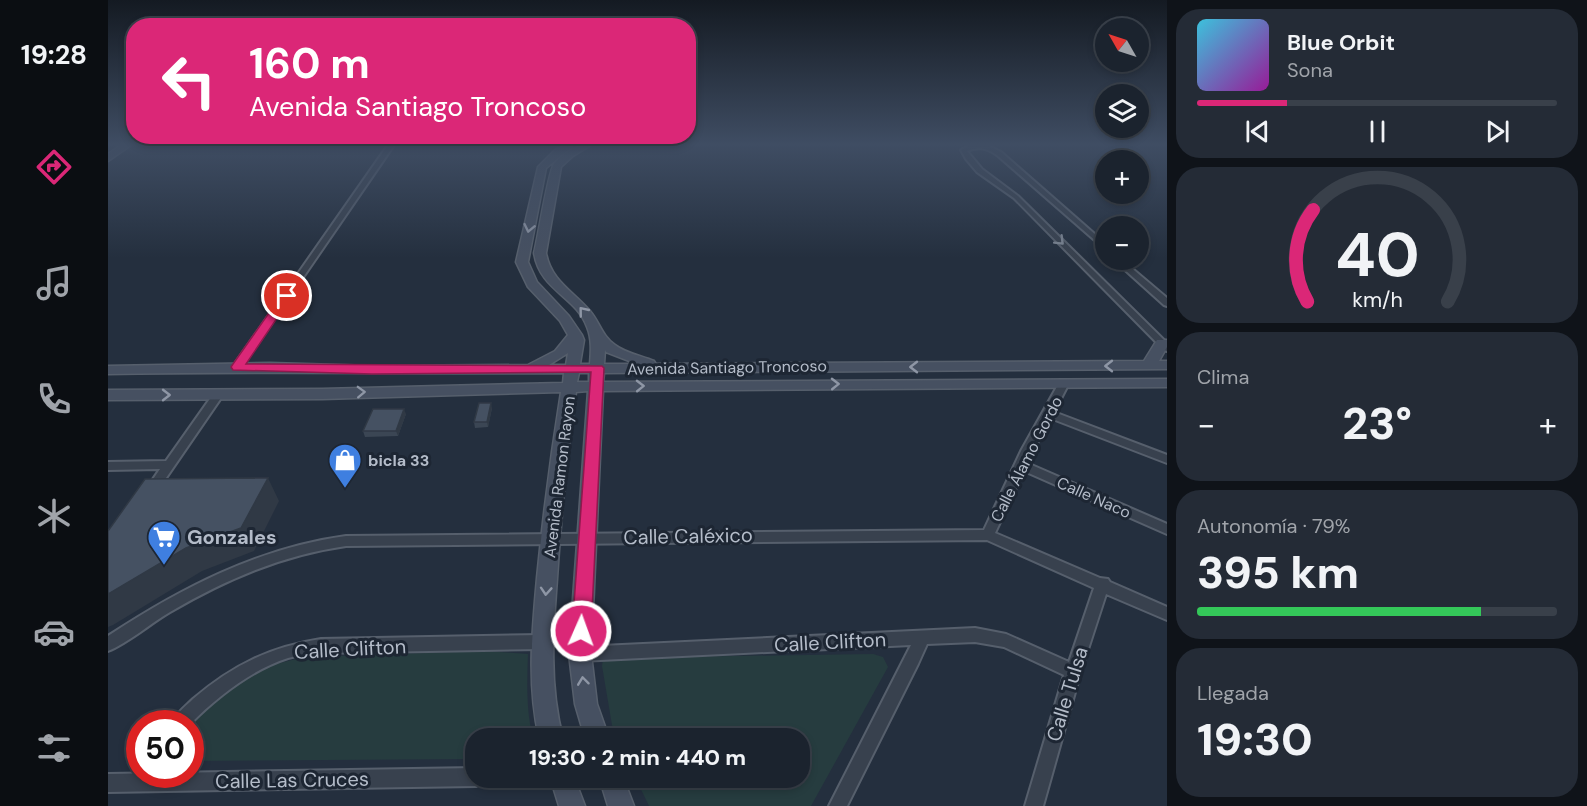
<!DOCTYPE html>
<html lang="es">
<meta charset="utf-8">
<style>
body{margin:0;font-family:"DM Sans",sans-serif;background:#242b36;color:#f1f3f6;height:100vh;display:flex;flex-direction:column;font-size:22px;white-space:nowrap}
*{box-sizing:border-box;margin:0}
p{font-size:20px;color:#a0a4aa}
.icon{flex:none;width:33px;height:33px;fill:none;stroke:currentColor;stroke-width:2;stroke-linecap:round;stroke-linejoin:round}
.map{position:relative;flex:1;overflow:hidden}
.sheet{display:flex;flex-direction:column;gap:9px;padding:9px;background:#0f1319;width:420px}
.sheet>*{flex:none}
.banner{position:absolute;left:18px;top:18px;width:570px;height:126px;border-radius:24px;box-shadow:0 3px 9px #0003,0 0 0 2px #39404a;background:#db2777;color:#fff;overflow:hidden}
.needle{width:39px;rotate:309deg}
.fabs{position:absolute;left:987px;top:18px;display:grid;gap:12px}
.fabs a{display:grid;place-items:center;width:54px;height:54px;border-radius:50%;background:#1b232e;box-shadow:0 3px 9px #0003,0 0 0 2px #39404a;font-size:30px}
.speed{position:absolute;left:18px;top:710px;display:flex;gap:12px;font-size:30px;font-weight:700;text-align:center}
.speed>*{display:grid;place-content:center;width:78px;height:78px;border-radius:50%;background:#1b232e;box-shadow:0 3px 9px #0003,0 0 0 2px #39404a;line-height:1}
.speed .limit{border:9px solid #d22;background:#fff;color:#111}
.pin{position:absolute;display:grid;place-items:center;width:51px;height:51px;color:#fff;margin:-26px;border:3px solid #fff;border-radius:50%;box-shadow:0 2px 6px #0007}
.me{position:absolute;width:66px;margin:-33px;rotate:2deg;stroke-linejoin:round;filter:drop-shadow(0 0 4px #0008)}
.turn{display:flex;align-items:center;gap:21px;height:126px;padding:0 24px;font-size:27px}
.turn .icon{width:78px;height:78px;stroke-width:2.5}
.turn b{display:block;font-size:42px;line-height:51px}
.big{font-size:45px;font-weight:800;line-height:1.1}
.sheet .widget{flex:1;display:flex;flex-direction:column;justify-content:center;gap:9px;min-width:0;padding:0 21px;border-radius:24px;background:#242b36}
.sheet .dial{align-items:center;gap:0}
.dial svg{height:156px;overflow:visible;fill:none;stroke:#39404a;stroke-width:7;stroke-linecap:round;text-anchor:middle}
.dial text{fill:#f1f3f6;stroke:none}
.song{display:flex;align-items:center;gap:18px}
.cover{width:72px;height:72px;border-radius:9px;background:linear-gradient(135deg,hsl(190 70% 55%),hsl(300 70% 35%))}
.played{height:6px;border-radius:3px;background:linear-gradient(90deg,#db2777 25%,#39404a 25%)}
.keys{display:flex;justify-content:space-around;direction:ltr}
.heat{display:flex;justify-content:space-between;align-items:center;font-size:33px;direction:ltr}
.charge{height:9px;border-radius:4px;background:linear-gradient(90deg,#34c759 79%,#39404a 0)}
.trip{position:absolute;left:357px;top:728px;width:345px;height:60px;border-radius:24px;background:#1b232e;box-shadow:0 3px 9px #0003,0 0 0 2px #39404a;font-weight:800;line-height:60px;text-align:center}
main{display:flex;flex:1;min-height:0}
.menu{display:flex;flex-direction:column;width:108px;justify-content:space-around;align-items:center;background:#0b0e12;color:#a0a4aa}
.menu .icon{width:42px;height:42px}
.menu .current{color:#db2777}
.menu b{font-size:27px;color:#f1f3f6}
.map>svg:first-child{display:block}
.green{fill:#263c3f}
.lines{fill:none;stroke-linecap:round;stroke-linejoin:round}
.street-casing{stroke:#565f6c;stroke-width:4}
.secondary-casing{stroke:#565f6c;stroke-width:3}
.street{fill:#38414e;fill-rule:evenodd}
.secondary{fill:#465061;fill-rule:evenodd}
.wall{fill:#3b4654}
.shaded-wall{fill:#303945}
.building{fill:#455162;stroke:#303945;stroke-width:1.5}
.oneway{stroke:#8e96a5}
.oneway2{stroke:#7c8592}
.route{fill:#db2777;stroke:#8e194d;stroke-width:1.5}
.labels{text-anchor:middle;stroke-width:6;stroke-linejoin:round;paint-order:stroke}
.street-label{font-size:16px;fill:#b4bcc9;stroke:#1d2633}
.poi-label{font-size:16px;font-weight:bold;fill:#b4bcc9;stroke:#1d2633;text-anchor:start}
.near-street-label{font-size:20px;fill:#b4bcc9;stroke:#1d2633}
.near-poi-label{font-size:20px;font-weight:bold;fill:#b4bcc9;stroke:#1d2633;text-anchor:start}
</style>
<main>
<nav class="menu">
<b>19:28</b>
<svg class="icon current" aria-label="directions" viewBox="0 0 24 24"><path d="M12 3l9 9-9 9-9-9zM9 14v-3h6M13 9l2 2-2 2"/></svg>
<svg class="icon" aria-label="music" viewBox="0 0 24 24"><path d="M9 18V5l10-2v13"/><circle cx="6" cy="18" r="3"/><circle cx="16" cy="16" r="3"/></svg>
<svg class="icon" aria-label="phone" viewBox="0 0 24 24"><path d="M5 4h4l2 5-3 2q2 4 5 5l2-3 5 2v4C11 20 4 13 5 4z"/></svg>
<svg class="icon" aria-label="climate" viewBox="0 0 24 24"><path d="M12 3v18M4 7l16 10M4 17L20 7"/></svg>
<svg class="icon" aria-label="car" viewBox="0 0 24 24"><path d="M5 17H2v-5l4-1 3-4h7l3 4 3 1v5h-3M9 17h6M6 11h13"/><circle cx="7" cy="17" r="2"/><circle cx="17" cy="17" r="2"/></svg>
<svg class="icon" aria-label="filters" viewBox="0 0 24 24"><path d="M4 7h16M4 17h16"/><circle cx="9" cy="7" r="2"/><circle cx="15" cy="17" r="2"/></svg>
</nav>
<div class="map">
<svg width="1059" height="806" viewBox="0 0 1059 806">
<rect width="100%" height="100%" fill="#242f3e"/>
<!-- green -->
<path class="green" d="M378,651L420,654C419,682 418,710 425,738H368L367,759L83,761V723L102,703L134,682L164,665L196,657Z
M765,654L775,657L780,667L703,806H541L527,777H692V738H510L504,725L494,666L495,658Z"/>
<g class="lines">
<!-- street casing -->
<g class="street-casing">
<path id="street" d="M280,145H286L132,369H126L124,367L126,365Z
M862,145H879L893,152L998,244V250L889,155C879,148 871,146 859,151L874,169L910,196L1059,343V351L1056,350L906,198L869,172L858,159L853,150Z
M1006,260H1014L1059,298V306L1056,305Z
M956,380L961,383L946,412L1059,455V463L942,418L919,463L1059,524V534L916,471L887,533L992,578L1000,579L1002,582L1059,607V620L998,594L973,671L935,806H917L956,675L896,647L867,642L819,644L810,664L739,806H721L803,645L472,661L467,659L465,654L467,649L472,647L867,628L898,634L961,662L986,588L879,540L238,546C174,555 117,580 62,612C43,623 20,643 0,651V636C73,588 150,548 238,536L876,530L913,451L951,383Z
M110,392L115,395L47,494H39L37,491L52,469L0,470V462L58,461L106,393Z
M434,635L439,637L441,642L439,647L434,649L213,653C202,654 191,655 180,658C143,670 109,697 82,724L64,723C68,713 78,706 85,699C125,665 162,647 213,639Z
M368,768V777H377L374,783L368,786L0,792V774Z"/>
</g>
<!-- secondary casing -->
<g class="secondary-casing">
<path id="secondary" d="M13,145H23L0,161V154Z
M458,145L464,147L438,168L420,262L429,282L461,316L474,335L476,340L472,364H482C483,352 484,339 479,327C468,296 432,291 426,253C430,238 440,172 446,164C455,152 469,145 483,145L465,156L453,167L438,253C443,281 465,291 482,311C492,323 494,336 507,345C517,353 534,356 546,361L548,364L1036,361L1049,340H1059V347L1051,361H1059V369L496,373L495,382L1059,379V387L495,391L483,654L489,704L501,738H477L467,704L461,654L480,391L468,392C459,454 453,516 449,579C445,632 441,685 455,738H431C419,685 424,632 429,578C435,516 443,454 453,392L214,399L0,400V390L214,389L455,383L456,373C304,374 152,371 0,374V366L162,363L264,366L420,365L447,351L460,335L452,321L420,287L408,262L430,167L447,150ZM497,350L498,352L529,364H496ZM460,353L458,365H441ZM471,373H481V382H469Z
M442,777H466L477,806H451Z
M491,777H515L526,806H500Z"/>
</g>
<!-- street -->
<use href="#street" class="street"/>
<!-- secondary -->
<use href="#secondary" class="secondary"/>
</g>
<!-- wall -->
<path class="wall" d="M384,408L380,427L367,428L366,422Z
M298,414L290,436L257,437L255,431Z"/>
<!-- shaded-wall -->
<path class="shaded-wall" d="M383,403L384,408L380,427L379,422Z
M296,409L298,414L290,436L288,431Z
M160,478L171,501L146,551L94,571L5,625L0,627V594Z"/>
<!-- building -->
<path class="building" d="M371,403H383L379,422H366Z
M265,409H296L288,431H255Z
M160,478L133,528L78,548L0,594V531L37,479Z"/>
<!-- one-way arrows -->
<defs><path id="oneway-chevron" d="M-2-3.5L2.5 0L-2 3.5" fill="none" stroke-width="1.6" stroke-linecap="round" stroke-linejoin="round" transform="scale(1.5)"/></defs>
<g class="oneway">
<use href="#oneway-chevron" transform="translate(421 228) rotate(102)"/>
<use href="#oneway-chevron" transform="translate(475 311) rotate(-129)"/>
<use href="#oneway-chevron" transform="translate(1001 366) rotate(180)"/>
<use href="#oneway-chevron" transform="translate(806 367) rotate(180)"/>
<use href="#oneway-chevron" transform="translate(727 384) rotate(-1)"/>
<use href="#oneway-chevron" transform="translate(532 386) rotate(-1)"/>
<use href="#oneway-chevron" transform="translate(253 392) rotate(-2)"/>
<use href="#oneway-chevron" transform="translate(58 395)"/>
<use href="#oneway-chevron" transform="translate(438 591) rotate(94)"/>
<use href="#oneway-chevron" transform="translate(475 681) rotate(-97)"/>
</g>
<use class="oneway2" href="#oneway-chevron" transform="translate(952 241) rotate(45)"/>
<!-- sky -->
<linearGradient id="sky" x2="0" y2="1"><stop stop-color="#141a22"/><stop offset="0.56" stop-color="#3f4d63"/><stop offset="1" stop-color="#3f4d63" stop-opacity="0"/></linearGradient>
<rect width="1059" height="258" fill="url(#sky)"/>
<!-- route -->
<path class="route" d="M179,292L184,296L138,364L494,366L496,368L483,631L480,637L473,639L466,637L464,631L483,372L264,374L125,370L123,367L125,364L175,293Z"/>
<!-- icons -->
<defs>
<g id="shop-pin" transform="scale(1.725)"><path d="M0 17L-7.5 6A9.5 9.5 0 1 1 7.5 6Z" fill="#3f7fe0" stroke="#1d2633"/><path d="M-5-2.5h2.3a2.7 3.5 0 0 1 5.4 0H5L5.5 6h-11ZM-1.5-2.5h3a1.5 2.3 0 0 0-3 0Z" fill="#fff"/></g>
<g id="supermarket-pin" transform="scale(1.725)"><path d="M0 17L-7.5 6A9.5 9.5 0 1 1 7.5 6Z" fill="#3f7fe0" stroke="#1d2633"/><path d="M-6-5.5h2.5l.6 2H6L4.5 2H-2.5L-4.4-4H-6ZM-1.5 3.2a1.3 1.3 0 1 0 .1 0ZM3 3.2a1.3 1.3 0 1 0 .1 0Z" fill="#fff"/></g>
</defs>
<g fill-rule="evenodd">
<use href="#shop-pin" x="237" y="460"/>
<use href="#supermarket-pin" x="56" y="537"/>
</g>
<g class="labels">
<!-- street labels -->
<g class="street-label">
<text transform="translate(619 367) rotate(-1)" y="6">Avenida Santiago Troncoso</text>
<text transform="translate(918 459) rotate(-63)" y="6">Calle Álamo Gordo</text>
<text transform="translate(451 477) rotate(-83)" y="6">Avenida Ramon Rayon</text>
<text transform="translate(986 497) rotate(24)" y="6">Calle Naco</text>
</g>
<!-- poi labels -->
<g class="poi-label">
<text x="260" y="466">bicla 33</text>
</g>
<!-- near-street labels -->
<g class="near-street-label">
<text transform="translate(580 536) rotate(-1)" y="7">Calle Caléxico</text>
<text transform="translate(722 642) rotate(-3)" y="7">Calle Clifton</text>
<text transform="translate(242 649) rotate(-3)" y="7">Calle Clifton</text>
<text transform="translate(959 694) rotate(-73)" y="7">Calle Tulsa</text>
<text transform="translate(184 780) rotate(-1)" y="7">Calle Las Cruces</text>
</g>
<!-- near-poi labels -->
<g class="near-poi-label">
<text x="79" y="544">Gonzales</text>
</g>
</g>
</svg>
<div class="fabs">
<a><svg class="needle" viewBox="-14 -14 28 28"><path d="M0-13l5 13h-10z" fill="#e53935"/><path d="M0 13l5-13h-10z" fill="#a0a4aa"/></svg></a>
<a><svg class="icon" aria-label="layers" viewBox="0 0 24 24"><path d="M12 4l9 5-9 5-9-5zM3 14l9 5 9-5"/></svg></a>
<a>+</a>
<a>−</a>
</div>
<div class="speed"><div class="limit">50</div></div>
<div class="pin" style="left:179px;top:296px;background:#d93025"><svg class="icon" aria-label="arrive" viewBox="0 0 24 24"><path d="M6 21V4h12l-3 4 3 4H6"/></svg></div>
<svg class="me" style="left:473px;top:631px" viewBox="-20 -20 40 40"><circle r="17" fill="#db2777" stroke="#fff" stroke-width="3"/><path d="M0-11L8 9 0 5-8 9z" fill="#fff"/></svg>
<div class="trip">19:30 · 2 min · 440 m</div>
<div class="banner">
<div class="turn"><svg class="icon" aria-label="left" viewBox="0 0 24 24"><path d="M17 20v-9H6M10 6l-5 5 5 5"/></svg><div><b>160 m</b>Avenida Santiago Troncoso</div></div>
</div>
</div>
<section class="sheet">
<div class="widget">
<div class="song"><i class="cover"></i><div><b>Blue Orbit</b><p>Sona</p></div></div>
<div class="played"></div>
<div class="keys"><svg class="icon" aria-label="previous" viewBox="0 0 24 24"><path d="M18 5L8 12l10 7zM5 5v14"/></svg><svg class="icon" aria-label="pause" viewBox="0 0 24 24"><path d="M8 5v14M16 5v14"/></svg><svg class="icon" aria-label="next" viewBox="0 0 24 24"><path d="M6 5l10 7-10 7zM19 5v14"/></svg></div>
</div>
<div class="widget dial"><svg viewBox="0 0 100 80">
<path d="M14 69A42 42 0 1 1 86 69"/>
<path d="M14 69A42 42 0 0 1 17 22" stroke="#db2777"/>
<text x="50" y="56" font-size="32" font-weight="700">40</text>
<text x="50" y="72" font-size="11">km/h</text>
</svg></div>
<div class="widget"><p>Clima</p>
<div class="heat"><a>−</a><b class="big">23°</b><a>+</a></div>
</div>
<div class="widget"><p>Autonomía · 79%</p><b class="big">395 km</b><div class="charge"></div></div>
<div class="widget"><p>Llegada</p><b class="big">19:30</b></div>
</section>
</main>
